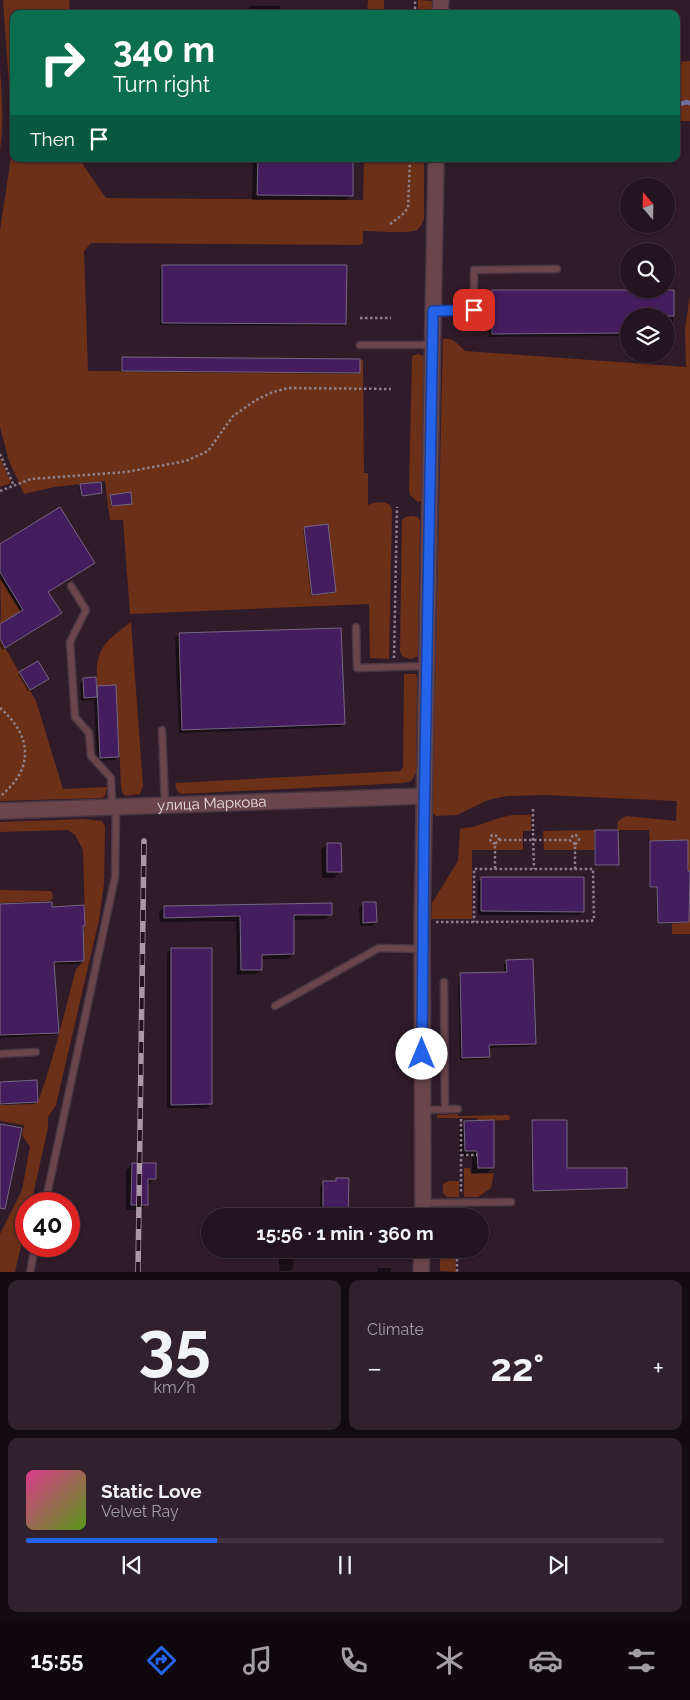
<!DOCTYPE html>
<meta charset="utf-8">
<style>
body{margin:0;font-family:Raleway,sans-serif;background:#30212c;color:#f1f3f6;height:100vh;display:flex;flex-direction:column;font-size:19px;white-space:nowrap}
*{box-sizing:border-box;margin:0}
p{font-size:16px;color:#a39ea4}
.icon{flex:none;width:28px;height:28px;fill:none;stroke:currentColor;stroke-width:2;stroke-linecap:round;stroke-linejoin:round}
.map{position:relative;height:1272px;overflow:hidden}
.side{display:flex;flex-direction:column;gap:8px;padding:8px;background:#140b11;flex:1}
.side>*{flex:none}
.hud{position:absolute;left:10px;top:10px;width:670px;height:152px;border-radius:10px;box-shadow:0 1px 4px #0004,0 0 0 1px #41333d;background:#0b6e4f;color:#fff;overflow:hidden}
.needle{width:32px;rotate:340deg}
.buttons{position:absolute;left:620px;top:178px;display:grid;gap:10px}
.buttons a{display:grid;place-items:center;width:55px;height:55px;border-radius:50%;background:#24141f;box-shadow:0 1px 4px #0004,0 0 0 1px #41333d;font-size:25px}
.speed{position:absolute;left:15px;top:1192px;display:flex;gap:10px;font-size:25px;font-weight:700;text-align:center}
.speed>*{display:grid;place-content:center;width:65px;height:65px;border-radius:50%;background:#24141f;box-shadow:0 1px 4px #0004,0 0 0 1px #41333d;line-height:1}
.speed .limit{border:8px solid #d22;background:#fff;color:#111}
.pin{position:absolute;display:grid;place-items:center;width:42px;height:42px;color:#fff;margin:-21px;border-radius:10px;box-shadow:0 2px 8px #0006}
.me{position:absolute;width:55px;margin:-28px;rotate:0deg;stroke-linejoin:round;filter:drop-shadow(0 0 4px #0008)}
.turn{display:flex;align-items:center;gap:18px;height:105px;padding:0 20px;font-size:22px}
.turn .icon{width:65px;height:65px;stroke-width:2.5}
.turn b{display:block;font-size:35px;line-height:42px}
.then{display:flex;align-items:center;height:48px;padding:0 20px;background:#0003;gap:10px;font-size:19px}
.big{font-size:38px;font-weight:700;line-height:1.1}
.side .card{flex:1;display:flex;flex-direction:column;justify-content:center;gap:8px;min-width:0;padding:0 18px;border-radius:10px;background:#30212c}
.side .dial{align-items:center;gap:0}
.dial b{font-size:65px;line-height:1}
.song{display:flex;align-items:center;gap:15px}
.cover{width:60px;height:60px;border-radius:8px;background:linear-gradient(135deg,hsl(330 70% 55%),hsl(90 70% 35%))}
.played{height:5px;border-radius:2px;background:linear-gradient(90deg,#2563eb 30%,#41333d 30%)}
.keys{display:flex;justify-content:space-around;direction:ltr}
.heat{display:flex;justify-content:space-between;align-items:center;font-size:28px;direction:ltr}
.side .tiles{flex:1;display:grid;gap:8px;grid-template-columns:1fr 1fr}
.card:last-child{grid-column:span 2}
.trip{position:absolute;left:201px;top:1208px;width:288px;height:50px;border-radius:25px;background:#24141f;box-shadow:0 1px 4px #0004,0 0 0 1px #41333d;font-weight:700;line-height:50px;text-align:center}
.dock{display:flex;height:80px;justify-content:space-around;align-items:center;background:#0e080c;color:#a39ea4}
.dock .icon{width:35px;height:35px}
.dock .active{color:#2563eb}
.dock b{font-size:22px;color:#f1f3f6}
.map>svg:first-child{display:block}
.green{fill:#6c2f17}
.shadow{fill:#0007}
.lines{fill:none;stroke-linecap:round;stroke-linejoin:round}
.stream{stroke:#706ea1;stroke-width:4.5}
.building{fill:#441d5e;stroke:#746780}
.service-casing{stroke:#4a3643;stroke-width:9}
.tertiary-casing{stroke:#4a3643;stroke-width:18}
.path{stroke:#91808b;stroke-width:2.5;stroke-dasharray:2.5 2.5;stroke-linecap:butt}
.service{stroke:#6a454b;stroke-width:6}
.tertiary{stroke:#6a454b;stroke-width:15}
.rail-casing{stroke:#aa99a4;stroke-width:5.5}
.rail{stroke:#25111f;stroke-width:4;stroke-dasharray:11;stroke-linecap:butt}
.route-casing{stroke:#184099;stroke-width:12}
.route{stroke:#2563eb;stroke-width:9}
.labels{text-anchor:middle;stroke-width:5;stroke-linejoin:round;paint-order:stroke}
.street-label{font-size:15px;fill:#e9dae3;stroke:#25111f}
</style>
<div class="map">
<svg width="690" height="1273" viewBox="0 0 690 1273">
<rect width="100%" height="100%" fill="#301b29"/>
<!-- green -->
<path class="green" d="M3,0H69L70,14H14V159H79L106,198L363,200L364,159H424V219C422,223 421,227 417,230C409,234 374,231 363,231V243L360,245L91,243L84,251L88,371L360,372V359L363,361L364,473H368V505C376,502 382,501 390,505L392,510L389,659L370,658L369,604L130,614L123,520H110L105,481L55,487L24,494L9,461L0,427V230L13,144Z
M368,0H384V9L412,10L411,14H367Z
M418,0L432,1L433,14H418Z
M690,61V121H676V62Z
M0,69C2,95 4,123 0,150Z
M690,295V871H688V840L650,841L649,830H618L617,822L626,816L676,821L677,801L545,795L507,796L488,800L457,815L436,816L432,813L443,339C453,337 458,344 465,351L686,367L685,329Z
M418,354L424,356L425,359L421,501L418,502L410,495L409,489L412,356Z
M0,457L11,483L0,487Z
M411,516L418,517L420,521L418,656C412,660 408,659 402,656L400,651L402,520L405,517Z
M0,578L21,612L0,624L1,613Z
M131,622L143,786L140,794L125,796L122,792L121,786L116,686H97C95,649 102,644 131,622Z
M0,639L36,701L63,789L107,787L105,796L102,798L0,801Z
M404,674H416L417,678L416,773L411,781L404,783L181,794L177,791L175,783L400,771L403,767Z
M513,815H531V831H523V850H472V919H431L432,903L458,861L460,829C465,827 471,828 476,826C489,822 499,817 513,815Z
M84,819L102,821L105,826L104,884L99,920L56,1105L48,1117V1128L31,1204H26V1224L15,1272H0V1234L22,1190L30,1147L22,1135L24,1125L0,1121V1105L34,1104L38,1102C54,1058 64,1014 76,969L84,961L83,938L85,926L83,850L75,835L68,830L0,832V822Z
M595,830V850H544L543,831Z
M0,890L51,891L53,895L52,900L48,901L0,903Z
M688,894H690V934H672V923L689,922Z
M458,1114V1116L509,1115L510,1120L477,1121V1118H437V1115H439Z
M464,1168H470L471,1174L494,1173L491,1188L478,1197H464Z
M449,1181H459V1197H447L443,1193V1184Z
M440,1249H455L456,1272L440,1271Z"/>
<!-- shadow -->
<path class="shadow" d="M250,6H280V14H249V7Z
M140,159H352V195L346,200H252L253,161Z
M162,266L345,323L343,326L160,325V269Z
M673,291V332L669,336H666V316H629V336L489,337L488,296L492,292Z
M123,359L358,372L357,374L121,372V360Z
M81,486L101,492L81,497L79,487Z
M111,496L131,503L111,507L109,498Z
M304,528L335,591L333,593L311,596L303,530Z
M0,545L93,563L47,592L60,613L57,616L2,650L0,646V626L21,613L0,579Z
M179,635L343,723L340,727L179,733L175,638Z
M20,673L46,680L28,691L18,674Z
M84,679L96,689L98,688L118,757L114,760L97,761L94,699L92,700L81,701L80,683Z
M595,832L617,864L616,866H594V833Z
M650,842L687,872H690V895H687V922L686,923L657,924L656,888H649V844Z
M327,844L340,872L334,878H322L321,850Z
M482,878L583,911L579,915H478V882Z
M363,904L375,922L372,926H360L359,907Z
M0,905L51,908L84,926L82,928V961L79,964H53L57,1032L54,1035L0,1038Z
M164,907L331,914L326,919L293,920V954L288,959H260L261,970L256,974L237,975L236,921L160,922L159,912Z
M171,949L211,1104L207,1108H167V953Z
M507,961L534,1044L532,1046L488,1048V1057L486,1059L460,1060L458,977L461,974L504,973V964Z
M0,1083L36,1101L34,1103L0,1105Z
M465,1122L493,1167L487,1173H472V1156L459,1157V1128Z
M533,1122L566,1170L626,1188L624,1189L532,1192L531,1123Z
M132,1164L155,1178L149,1184H147L146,1204L141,1210H126V1170Z
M347,1180V1216H320V1186L324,1182Z
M462,1214H471V1216H460Z
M279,1249H294L293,1268L290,1271H279Z
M319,1249H347V1255L343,1258H319Z
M378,1268H391V1273H377Z"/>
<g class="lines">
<!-- stream -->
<path class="stream" d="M676,105L687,102L690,103"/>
</g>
<!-- building -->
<path class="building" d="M258,159H353V196L257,195Z
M162,265H347L346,324L162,323Z
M492,290H674V316H629V333L492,334Z
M122,357L360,359V373L122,371Z
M101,482L102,493L82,496L80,484Z
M131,492L132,504L112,506L110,495Z
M60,507L95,563L48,592L62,613L5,648L0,639V624L23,610L0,572V544Z
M328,524L336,592L312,595L304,527Z
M341,628L345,724L182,730L179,633Z
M38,661L49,679L30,690L19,672Z
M96,677L97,697L84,698L83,678Z
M116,685L119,757L100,758L97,686Z
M595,830H618L619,865H595Z
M688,840V871H690L689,922L658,923L657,887H650V841Z
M327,843H341L342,872H327Z
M481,877H584V912L481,911Z
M52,902V907L84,905L85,926H83L84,961L54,962L59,1033L0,1035V904Z
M363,902H376L377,922L363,923Z
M332,903V915H294V954L262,955V970H241L240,916L164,918V906Z
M171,948H212V1104L171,1105Z
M533,959L536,1044L489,1045L490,1057L462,1058L460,973L507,972L506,960Z
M37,1080L38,1102L0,1104V1082Z
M494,1120V1168H478L477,1151H465L464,1121Z
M532,1120H567V1168H627V1188L533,1191Z
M0,1124L22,1128L5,1209L0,1208Z
M132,1163H156V1179H148V1205H131Z
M336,1178H349L348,1216H323V1181H336Z"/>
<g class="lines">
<!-- service casing -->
<g class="service-casing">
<path id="service" d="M433,311L474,310V270L557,269
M360,345H433
M71,586L86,610L70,642L75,717L89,733L91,756L111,778L112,806
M356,627L357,668L426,666
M162,730L165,804
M444,982L445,1109
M275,1006L379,948L422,949
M0,1054L36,1052
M424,1110L458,1109
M423,1203L511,1202
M45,1204L115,877L116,808
M30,1273L35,1246"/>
</g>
<!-- tertiary casing -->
<g class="tertiary-casing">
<g id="tertiary">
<path d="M440,14L441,0"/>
<path id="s1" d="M0,811L424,796"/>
<path d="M423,1216L422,927L436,159"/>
<path d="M421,1273L422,1249"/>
</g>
</g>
<!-- path -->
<path class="path" d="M415,14V0
M390,224L402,215L408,208L410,159
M360,318H391
M0,454L14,486
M0,491L31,479L126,472L186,461L208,451L233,416L256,400L273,392L288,388L391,389
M394,658L397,507
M0,708C19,724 33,748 20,773C16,782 7,790 0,797
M533,809V831
M533,833L534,869
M499,840H570
M495,844L491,842L490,839L492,835L498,836L499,840L495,844V869
M575,869V844L578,842L579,839L576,835H573L570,840L571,842L575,844
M436,922H474L591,921L594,920L593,869H474V922
M461,1119V1194
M461,1155H477
M457,1249V1273"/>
<!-- service -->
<use href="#service" class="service"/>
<!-- tertiary -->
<use href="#tertiary" class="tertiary"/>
<!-- rail casing -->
<g class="rail-casing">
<path id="rail" d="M138,1273L144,841"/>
</g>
<!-- rail -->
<use href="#rail" class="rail"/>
</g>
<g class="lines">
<!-- route casing -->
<g class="route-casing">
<path id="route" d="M422,1054L424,824L433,311L474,310"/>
</g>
<!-- route -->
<use href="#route" class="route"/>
</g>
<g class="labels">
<!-- street labels -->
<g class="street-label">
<text dy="5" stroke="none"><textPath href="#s1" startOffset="212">улица Маркова</textPath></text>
</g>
</g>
</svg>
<div class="buttons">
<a><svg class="needle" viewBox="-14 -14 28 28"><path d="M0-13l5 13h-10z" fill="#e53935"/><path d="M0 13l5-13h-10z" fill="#a39ea4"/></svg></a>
<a><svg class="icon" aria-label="search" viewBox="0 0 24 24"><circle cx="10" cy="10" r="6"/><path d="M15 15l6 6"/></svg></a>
<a><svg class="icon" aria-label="layers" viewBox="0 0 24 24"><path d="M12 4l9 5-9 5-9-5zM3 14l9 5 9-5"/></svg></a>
</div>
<div class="speed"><div class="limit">40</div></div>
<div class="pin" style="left:474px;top:310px;background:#d93025"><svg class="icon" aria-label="arrive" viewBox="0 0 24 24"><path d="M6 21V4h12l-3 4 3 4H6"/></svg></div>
<svg class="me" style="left:422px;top:1054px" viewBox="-20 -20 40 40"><circle r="19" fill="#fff"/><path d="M0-13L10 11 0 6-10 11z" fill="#2563eb"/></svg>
<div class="trip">15:56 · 1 min · 360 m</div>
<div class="hud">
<div class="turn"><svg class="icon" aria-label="right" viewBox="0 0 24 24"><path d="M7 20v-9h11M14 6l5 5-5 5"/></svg><div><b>340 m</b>Turn right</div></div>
<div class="then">Then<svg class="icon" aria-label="arrive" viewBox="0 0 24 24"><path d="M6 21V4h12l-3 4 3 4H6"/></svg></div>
</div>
</div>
<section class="side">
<div class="tiles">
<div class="card dial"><b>35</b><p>km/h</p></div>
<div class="card"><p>Climate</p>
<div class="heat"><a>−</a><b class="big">22°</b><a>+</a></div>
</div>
<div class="card">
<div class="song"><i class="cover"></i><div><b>Static Love</b><p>Velvet Ray</p></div></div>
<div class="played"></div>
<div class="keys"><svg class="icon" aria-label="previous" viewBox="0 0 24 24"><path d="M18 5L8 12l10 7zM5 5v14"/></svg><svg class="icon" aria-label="pause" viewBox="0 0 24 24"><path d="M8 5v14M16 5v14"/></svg><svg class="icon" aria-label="next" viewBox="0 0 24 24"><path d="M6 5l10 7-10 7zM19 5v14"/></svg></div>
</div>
</div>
</section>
<nav class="dock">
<b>15:55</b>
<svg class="icon active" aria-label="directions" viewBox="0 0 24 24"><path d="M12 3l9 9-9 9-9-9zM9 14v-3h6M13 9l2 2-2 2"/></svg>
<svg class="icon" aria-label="music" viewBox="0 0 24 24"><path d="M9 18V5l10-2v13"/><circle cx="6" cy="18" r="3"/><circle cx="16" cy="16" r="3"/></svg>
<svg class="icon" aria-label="phone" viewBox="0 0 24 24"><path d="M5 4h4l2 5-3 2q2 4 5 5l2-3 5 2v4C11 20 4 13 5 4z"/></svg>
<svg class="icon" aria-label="climate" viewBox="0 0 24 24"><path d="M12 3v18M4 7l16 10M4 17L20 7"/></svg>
<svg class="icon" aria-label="car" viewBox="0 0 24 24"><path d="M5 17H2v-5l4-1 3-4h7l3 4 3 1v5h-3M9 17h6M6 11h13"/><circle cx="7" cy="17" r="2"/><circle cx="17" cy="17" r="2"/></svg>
<svg class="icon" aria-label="filters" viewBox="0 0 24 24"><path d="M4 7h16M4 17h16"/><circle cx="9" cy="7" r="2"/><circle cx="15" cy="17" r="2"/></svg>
</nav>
